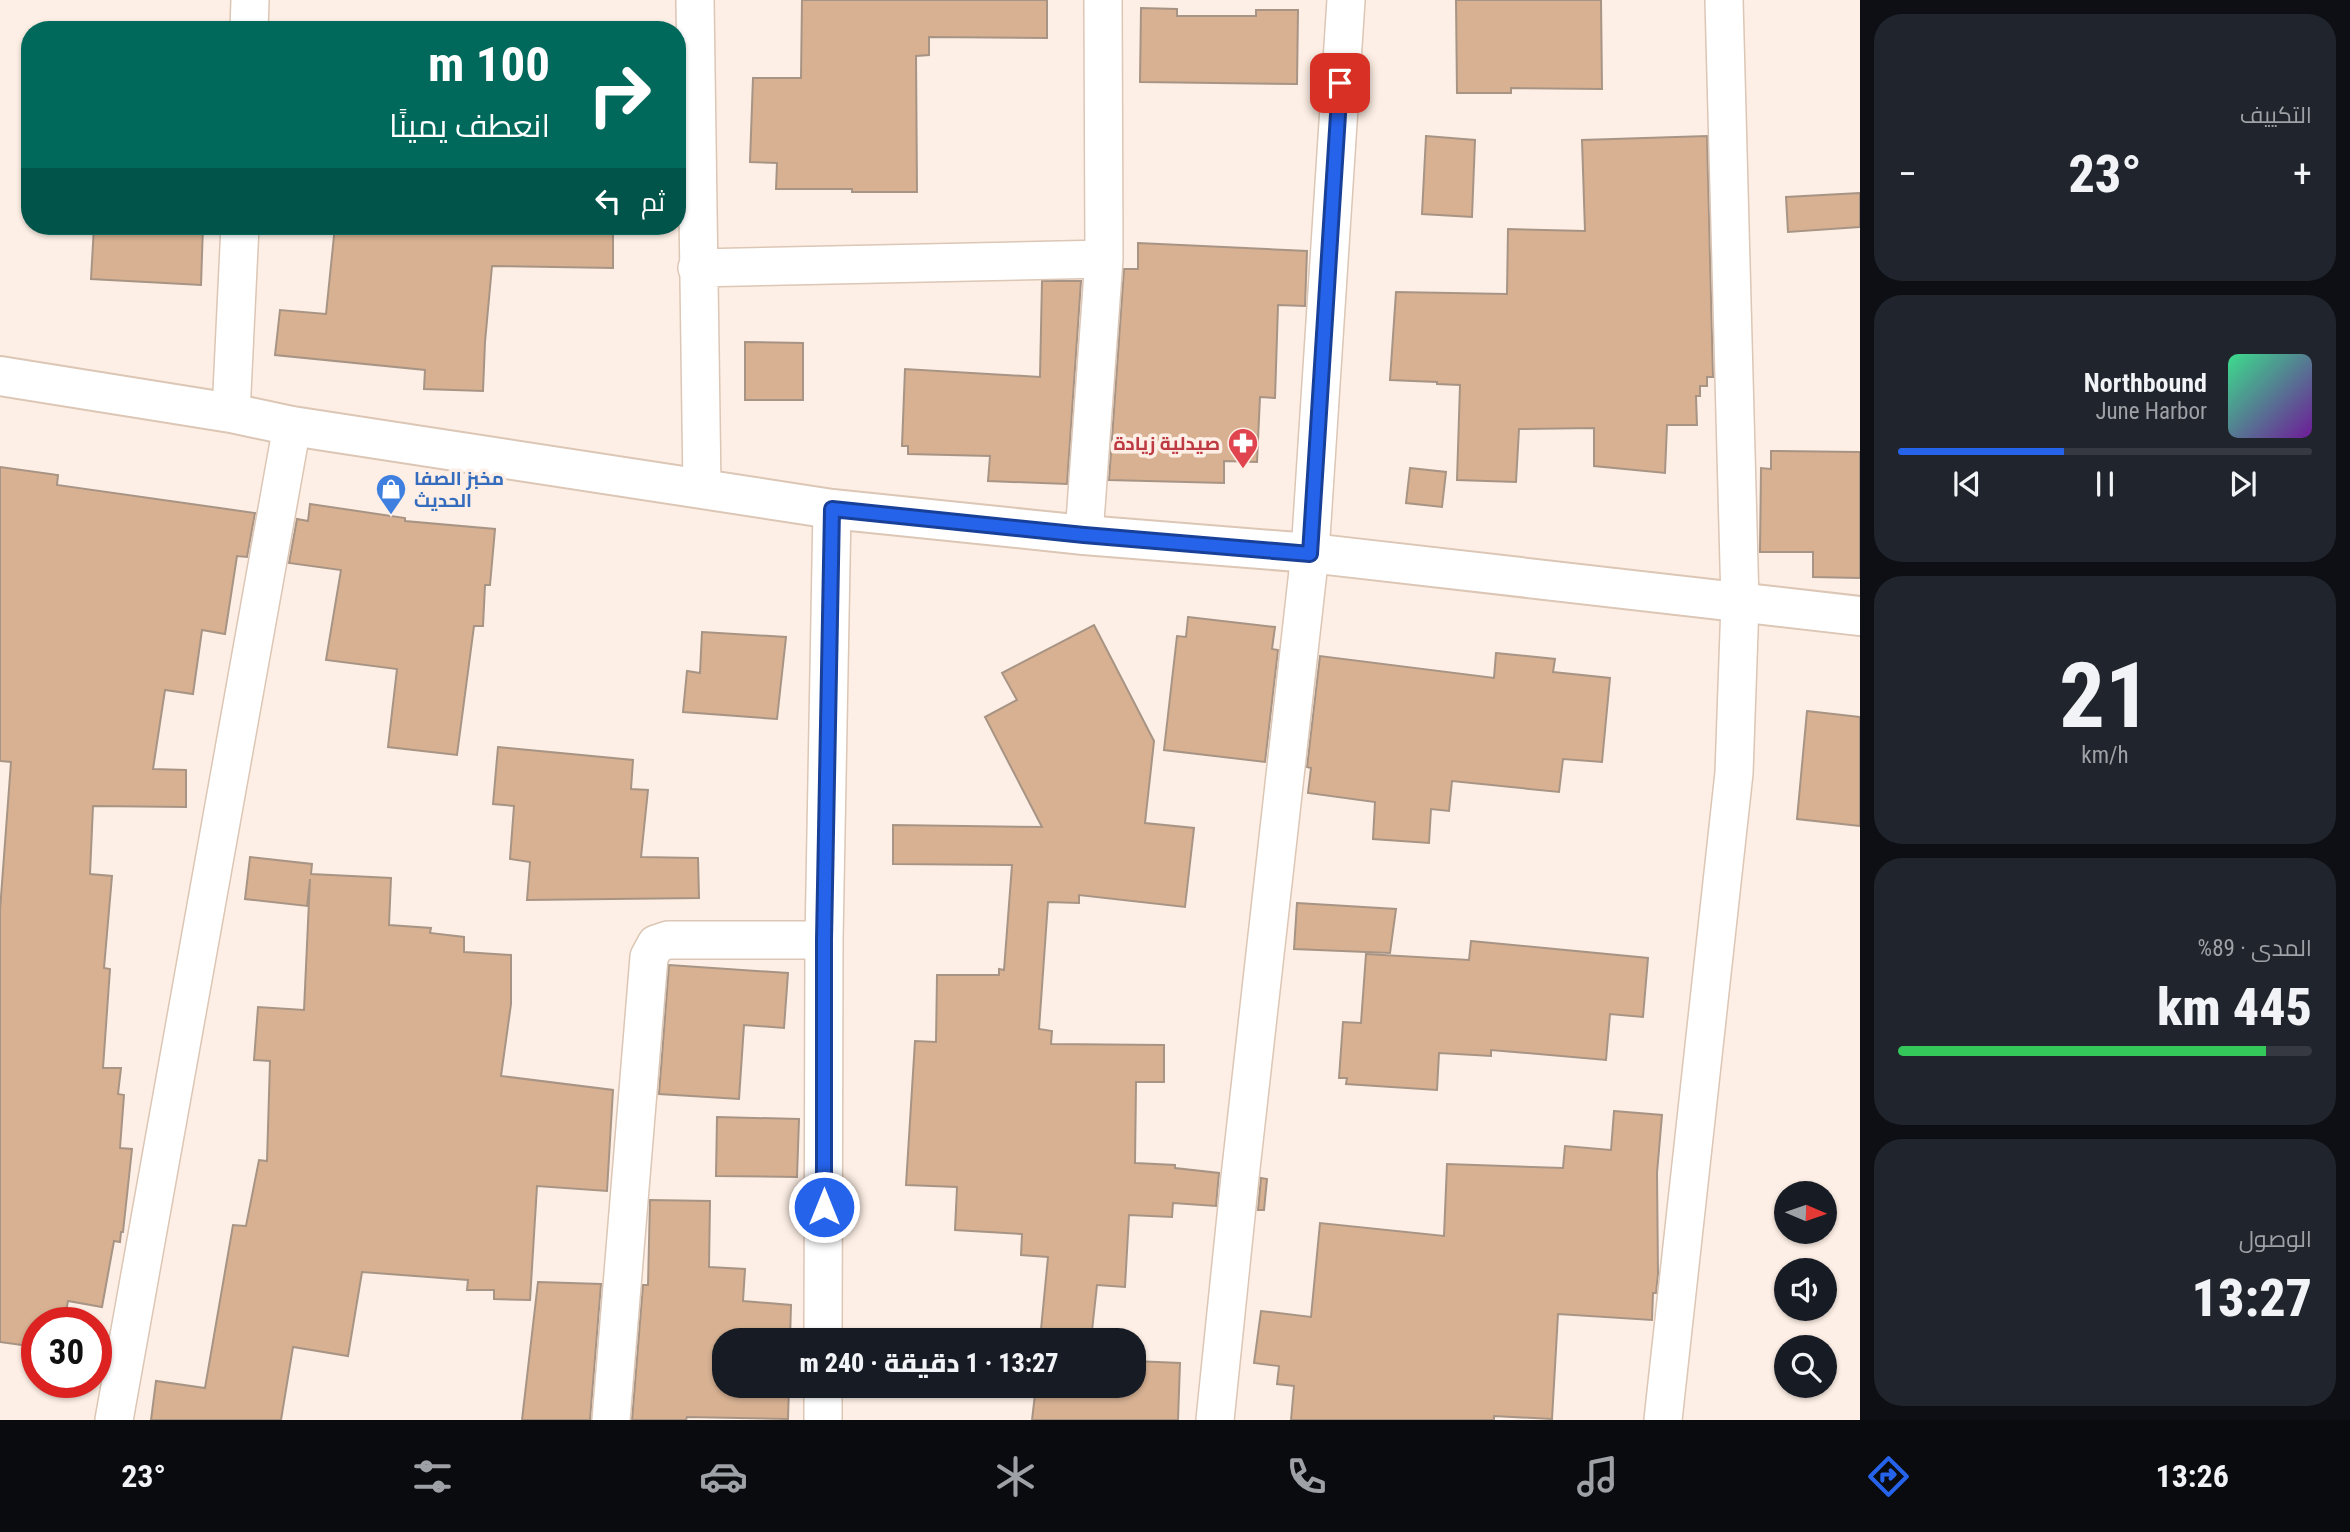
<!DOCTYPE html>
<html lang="ar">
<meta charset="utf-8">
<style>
body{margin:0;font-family:"Roboto Condensed",Cairo,sans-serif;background:#20242c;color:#f1f3f6;direction:rtl;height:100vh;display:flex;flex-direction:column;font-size:26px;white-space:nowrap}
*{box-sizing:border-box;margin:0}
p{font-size:23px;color:#9ea1a6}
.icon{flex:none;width:38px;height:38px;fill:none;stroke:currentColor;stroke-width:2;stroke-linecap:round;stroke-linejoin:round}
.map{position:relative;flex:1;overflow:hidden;direction:ltr}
.panel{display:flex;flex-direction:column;gap:14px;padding:14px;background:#0d0f14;width:490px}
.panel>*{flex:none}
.guide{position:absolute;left:21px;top:21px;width:665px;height:214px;border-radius:28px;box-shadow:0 2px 5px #0004;direction:rtl;background:#00695c;color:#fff;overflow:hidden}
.needle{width:46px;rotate:92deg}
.buttons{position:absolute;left:1774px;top:1181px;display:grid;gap:14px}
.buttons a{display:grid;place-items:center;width:63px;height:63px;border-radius:50%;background:#171b24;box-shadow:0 2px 5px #0004;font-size:35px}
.speed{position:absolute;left:21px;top:1307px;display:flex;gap:14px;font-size:35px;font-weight:700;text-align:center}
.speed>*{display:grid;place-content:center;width:91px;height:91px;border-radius:50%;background:#171b24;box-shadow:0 2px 5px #0004;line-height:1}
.speed .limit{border:10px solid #d22;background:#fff;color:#111}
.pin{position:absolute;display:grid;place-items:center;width:60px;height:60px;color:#fff;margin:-30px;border-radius:14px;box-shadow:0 4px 10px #0006}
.me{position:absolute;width:77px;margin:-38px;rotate:0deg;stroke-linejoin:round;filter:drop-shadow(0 0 5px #0008)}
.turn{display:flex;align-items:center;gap:24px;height:147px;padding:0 21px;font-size:32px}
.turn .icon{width:91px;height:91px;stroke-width:2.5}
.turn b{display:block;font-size:49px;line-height:60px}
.then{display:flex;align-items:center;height:66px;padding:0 21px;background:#0003;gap:14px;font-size:26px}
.big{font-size:52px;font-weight:800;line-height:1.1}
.panel .tile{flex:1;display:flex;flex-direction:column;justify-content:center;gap:10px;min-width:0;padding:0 24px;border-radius:28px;background:#20242c}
.panel .dial{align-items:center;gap:0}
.dial b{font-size:91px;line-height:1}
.song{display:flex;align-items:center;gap:21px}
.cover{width:84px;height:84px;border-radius:10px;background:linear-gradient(135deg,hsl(150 70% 55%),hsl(280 70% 35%))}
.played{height:7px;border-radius:4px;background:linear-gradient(90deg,#2563eb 40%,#363941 40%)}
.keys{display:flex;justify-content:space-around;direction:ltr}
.heat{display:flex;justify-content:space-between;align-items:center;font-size:38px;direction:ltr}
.charge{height:10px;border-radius:5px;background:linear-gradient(90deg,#34c759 89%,#363941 0)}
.trip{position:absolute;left:712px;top:1328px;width:434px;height:70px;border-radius:28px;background:#171b24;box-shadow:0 2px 5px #0004;font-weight:800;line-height:70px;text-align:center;direction:rtl}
.tabs{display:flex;height:112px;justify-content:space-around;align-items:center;background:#090b0e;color:#9ea1a6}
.tabs .icon{width:49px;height:49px}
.tabs .active{color:#2563eb}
.tabs b{font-size:32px;color:#f1f3f6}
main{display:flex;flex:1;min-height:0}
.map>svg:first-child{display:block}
.building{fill:#d7b192;stroke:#a89484;stroke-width:2}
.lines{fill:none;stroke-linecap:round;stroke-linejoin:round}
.street-casing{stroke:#dcc6b5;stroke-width:40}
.secondary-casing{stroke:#dcc6b5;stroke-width:42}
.street{stroke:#fff;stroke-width:37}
.secondary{stroke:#fff;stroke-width:38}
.route-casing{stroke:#184099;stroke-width:18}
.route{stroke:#2563eb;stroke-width:12}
.labels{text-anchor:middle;stroke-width:7;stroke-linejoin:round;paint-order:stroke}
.health-label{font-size:19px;font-weight:bold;fill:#be3a42;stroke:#fdefe5;text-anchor:end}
.shop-label{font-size:19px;font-weight:bold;fill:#366cbe;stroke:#fdefe5;text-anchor:start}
</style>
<main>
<section class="panel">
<div class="tile"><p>التكييف</p>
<div class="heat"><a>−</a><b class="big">23°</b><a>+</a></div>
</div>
<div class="tile">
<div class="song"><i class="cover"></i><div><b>Northbound</b><p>June Harbor</p></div></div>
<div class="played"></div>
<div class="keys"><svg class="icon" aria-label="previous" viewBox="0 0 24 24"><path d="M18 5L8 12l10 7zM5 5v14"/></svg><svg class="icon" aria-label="pause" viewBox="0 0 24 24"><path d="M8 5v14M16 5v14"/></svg><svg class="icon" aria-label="next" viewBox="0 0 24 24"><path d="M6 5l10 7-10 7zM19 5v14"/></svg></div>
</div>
<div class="tile dial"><b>21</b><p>km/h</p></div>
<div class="tile"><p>المدى · 89%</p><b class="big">445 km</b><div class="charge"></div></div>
<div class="tile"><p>الوصول</p><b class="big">13:27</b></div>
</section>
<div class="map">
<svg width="1860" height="1420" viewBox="0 0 1860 1420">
<rect width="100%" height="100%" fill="#fdefe5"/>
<!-- building -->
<path class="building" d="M802,0H1047V38L929,37V55L916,56L917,192H852V189H776L777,163L750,162L753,78H801Z
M1456,0H1601L1602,89L1511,88V93H1457Z
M1141,8L1177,9V16H1256V10H1298L1297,84L1140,82Z
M1426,136L1475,140L1472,217L1422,214Z
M1707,136L1713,377H1707V386H1700V396H1696L1697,425H1667L1665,473L1594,466V428L1519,429L1516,482L1457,480L1460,385L1437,384V382L1390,380L1396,292L1507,294L1508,229L1585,231L1582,140Z
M1860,193V227L1788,232L1786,197Z
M94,226H203L201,285L91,279Z
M335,226H613V268L492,266L485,342L483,391L424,389L425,370L275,355L280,310L326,314Z
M1138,243L1307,251L1305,306L1278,305L1275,398L1260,397L1257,462L1224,461V483L1109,480L1124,269H1138Z
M1042,281H1081L1067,484L988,481L990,456L908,454V446H902L905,369L1040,377Z
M745,342L803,343V400H745Z
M1771,451L1860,452V578L1813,577V552H1760L1761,468L1771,469Z
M0,467L58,475L57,485L255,513L247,557L237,556L225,634L202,630L193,694L165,690L153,769L186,770V807L93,806L90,874L112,876L104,968L110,969L103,1068H121L118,1094L124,1095L120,1148L132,1149L123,1232H121L120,1242L114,1241L102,1307L68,1301L64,1323H37V1347L0,1342V910L11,762L0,761Z
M1410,468L1446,472L1442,507L1406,503Z
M310,504L405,518V521L495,529L490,585H485L483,626H474L457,755L388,747L397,669L326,660L341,570L289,563L297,519L308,521Z
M1188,617L1275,627L1272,649L1278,650L1265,762L1164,750L1177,636L1186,637Z
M1094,625L1154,741L1145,823L1194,828L1185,907L1079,895V903L1048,902L1039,1029L1052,1031L1051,1044L1164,1045V1082H1136L1135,1163L1175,1165V1168L1219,1173L1216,1206L1173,1203L1172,1217L1129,1215L1125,1287L1097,1285L1091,1340H1040L1048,1257L1021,1255L1022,1234L955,1230L957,1187L906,1185L915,1041L936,1042L937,975H999V969L1004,970L1012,865L893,864V825L1042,827L985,717L1017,700L1002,673Z
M702,632L786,637L777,719L683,712L687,671L700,673Z
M1496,653L1555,659L1553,672L1610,678L1602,762L1563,759L1559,792L1452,781L1449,811L1431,809L1429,843L1373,839L1375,802L1308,793L1311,768L1307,767L1320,656L1494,678Z
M1807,711L1860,717V826L1797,819Z
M498,747L633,760L631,789L648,790L641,857L698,858L699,898L527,900L530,862L510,859L514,806L493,804Z
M250,857L312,864L311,874L391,878L389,925L431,928L430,933L464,937V952L511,955V1004L501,1076L613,1090L607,1191L537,1186L530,1300L494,1299V1290H467L468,1280L362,1272L348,1356L293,1347L281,1420H151L156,1381L205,1388L233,1225L246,1226L259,1160L267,1161L270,1061L254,1060L258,1007L304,1010L310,879L307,906L245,899Z
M1297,903L1396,909L1390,953L1294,949Z
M1471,941L1648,958L1643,1017L1610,1014L1606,1060L1491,1050V1056L1439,1053L1437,1090L1346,1084L1347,1078H1339L1343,1022L1361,1023L1366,954L1469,960Z
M669,965L788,973L784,1028L744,1025L739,1099L659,1094Z
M1614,1111L1662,1115L1657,1173L1658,1274L1656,1293H1653L1652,1320L1558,1314L1552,1419L1494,1416V1420H1291L1294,1386L1277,1384L1279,1366L1254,1363L1261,1311L1311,1317L1320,1223L1444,1236L1447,1164L1563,1168L1565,1146L1611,1150Z
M717,1117L799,1119L797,1177L716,1176Z
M1261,1178L1267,1179L1264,1210H1258Z
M650,1200L710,1201L709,1267L745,1269L743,1301L791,1305L790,1340H724V1386H789L788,1419L687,1417L686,1420H632L643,1285H648Z
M538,1282L601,1284L590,1420H522Z
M1134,1361L1180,1363L1178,1420H1032L1036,1386H1134Z"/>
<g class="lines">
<!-- street casing -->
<g class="street-casing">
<path id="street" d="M695,0L702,488
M249,30L250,0
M697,268L1104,259
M231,413L240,226
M1084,535L1104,259L1103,0
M823,1340L824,940L832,509
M114,1420L292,426
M611,1420L649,957L656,944L668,940H824
M823,1420V1386
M1215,1420L1240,1177L1310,553L1346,0
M1663,1420L1734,773L1740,603L1724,0"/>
</g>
<!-- secondary casing -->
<g class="secondary-casing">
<path id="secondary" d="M0,376L231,413L292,426L832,509L1084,535L1310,553L1860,616"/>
</g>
<!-- street -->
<use href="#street" class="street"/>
<!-- secondary -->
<use href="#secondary" class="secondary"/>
</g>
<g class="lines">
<!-- route casing -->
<g class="route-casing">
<path id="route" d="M824,1207V940L832,509L1084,535L1310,554L1340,83"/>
</g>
<!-- route -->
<use href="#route" class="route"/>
</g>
<!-- icons -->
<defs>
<g id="pharmacy-pin" transform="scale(1.575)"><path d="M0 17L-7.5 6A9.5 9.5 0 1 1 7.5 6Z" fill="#e0444e" stroke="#fdefe5"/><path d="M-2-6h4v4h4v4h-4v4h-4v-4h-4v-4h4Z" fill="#fff"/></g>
<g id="shop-pin" transform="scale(1.575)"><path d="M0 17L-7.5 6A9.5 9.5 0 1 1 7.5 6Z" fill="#3f7fe0" stroke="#fdefe5"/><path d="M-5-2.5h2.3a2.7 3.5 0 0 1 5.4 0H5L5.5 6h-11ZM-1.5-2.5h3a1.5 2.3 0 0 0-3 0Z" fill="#fff"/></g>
</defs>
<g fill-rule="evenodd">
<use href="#pharmacy-pin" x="1243" y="443"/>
<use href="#shop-pin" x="391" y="489"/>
</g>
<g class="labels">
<!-- health labels -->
<g class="health-label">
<text x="1220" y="450">صيدلية زيادة</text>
</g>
<!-- shop labels -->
<g class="shop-label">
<text x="414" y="485">مخبز الصفا<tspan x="414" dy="22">الحديث</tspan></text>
</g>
</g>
</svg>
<div class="buttons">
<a><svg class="needle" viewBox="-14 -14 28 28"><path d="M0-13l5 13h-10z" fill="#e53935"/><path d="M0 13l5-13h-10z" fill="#9ea1a6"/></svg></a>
<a><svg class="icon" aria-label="sound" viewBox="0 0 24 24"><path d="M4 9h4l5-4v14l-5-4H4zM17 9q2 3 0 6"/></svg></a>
<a><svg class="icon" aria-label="search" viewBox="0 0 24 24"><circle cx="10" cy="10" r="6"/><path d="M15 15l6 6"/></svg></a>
</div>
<div class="speed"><div class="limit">30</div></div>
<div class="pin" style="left:1340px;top:83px;background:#d93025"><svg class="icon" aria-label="arrive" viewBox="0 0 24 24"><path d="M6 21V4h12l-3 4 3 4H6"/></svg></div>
<svg class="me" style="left:824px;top:1207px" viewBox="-20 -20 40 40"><circle r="17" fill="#2563eb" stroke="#fff" stroke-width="3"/><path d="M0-11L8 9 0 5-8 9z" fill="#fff"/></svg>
<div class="trip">13:27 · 1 دقيقة · 240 m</div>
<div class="guide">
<div class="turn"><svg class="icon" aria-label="right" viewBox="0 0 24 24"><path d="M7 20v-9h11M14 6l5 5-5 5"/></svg><div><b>100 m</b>انعطف يمينًا</div></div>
<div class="then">ثم<svg class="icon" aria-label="left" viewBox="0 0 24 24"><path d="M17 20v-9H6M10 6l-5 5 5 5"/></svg></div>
</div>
</div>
</main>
<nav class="tabs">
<b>13:26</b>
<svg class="icon active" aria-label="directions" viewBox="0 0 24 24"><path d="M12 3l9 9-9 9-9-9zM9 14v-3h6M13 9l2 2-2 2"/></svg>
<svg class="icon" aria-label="music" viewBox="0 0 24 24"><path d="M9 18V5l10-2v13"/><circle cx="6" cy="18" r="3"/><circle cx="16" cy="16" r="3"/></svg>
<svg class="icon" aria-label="phone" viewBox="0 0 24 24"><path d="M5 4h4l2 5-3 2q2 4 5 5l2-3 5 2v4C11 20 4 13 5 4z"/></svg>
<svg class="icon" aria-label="climate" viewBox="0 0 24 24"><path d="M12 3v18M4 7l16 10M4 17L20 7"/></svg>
<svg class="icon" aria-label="car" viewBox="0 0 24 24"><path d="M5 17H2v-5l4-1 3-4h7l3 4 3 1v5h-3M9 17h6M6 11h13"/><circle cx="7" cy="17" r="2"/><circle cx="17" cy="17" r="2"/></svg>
<svg class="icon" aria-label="filters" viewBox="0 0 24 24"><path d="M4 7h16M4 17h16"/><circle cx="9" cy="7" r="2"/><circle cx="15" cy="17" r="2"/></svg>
<b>23°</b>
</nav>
